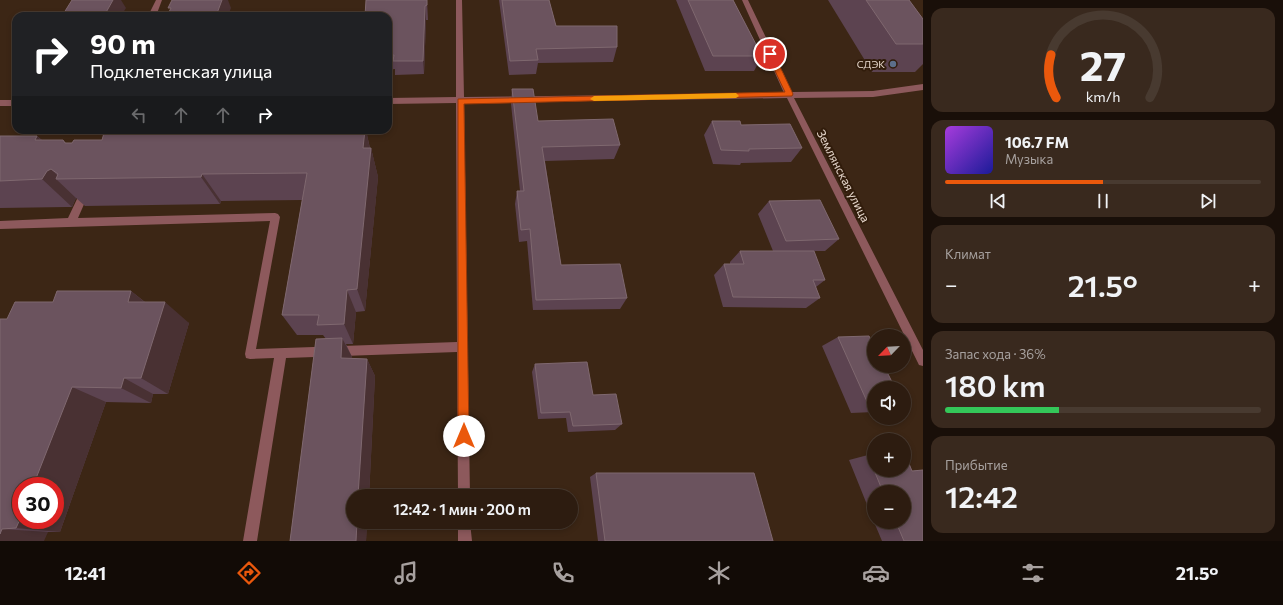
<!DOCTYPE html>
<html lang="ru">
<meta charset="utf-8">
<style>
body{margin:0;font-family:Commissioner,sans-serif;background:#39291e;color:#f1f3f6;height:100vh;display:flex;flex-direction:column;font-size:15px;white-space:nowrap}
*{box-sizing:border-box;margin:0}
p{font-size:13px;color:#a7a19f}
.icon{flex:none;width:22px;height:22px;fill:none;stroke:currentColor;stroke-width:2;stroke-linecap:round;stroke-linejoin:round}
.map{position:relative;flex:1;overflow:hidden}
.side{display:flex;flex-direction:column;gap:8px;padding:8px;background:#190f09;width:360px}
.side>*{flex:none}
.hud{position:absolute;left:12px;top:12px;width:380px;height:122px;border-radius:12px;box-shadow:0 2px 6px #0003,0 0 0 1px #483a30;background:#202124;color:#fff;overflow:hidden}
.needle{width:26px;rotate:245deg}
.buttons{position:absolute;left:867px;top:329px;display:grid;gap:8px}
.buttons a{display:grid;place-items:center;width:44px;height:44px;border-radius:50%;background:#2d1c10;box-shadow:0 2px 6px #0003,0 0 0 1px #483a30;font-size:20px}
.speed{position:absolute;left:12px;top:477px;display:flex;gap:8px;font-size:20px;font-weight:700;text-align:center}
.speed>*{display:grid;place-content:center;width:52px;height:52px;border-radius:50%;background:#2d1c10;box-shadow:0 2px 6px #0003,0 0 0 1px #483a30;line-height:1}
.speed .limit{border:6px solid #d22;background:#fff;color:#111}
.pin{position:absolute;display:grid;place-items:center;width:34px;height:34px;color:#fff;margin:-17px;border:2px solid #fff;border-radius:50%;box-shadow:0 1px 4px #0007}
.me{position:absolute;width:44px;margin:-22px;rotate:0deg;stroke-linejoin:round;filter:drop-shadow(0 0 3px #0008)}
.turn{display:flex;align-items:center;gap:14px;height:84px;padding:0 12px;font-size:18px}
.turn .icon{width:52px;height:52px;stroke-width:2.5}
.turn b{display:block;font-size:28px;line-height:34px}
.lanes{display:flex;align-items:center;height:38px;padding:0 12px;background:#0003;justify-content:center;gap:20px;direction:ltr}
.lanes .off{opacity:.35}
.big{font-size:30px;font-weight:600;line-height:1.1}
.side .card{flex:1;display:flex;flex-direction:column;justify-content:center;gap:6px;min-width:0;padding:0 14px;border-radius:12px;background:#39291e}
.side .dial{align-items:center;gap:0}
.dial svg{height:104px;overflow:visible;fill:none;stroke:#483a30;stroke-width:7;stroke-linecap:round;text-anchor:middle}
.dial text{fill:#f1f3f6;stroke:none}
.song{display:flex;align-items:center;gap:12px}
.cover{width:48px;height:48px;border-radius:6px;background:linear-gradient(135deg,hsl(280 70% 55%),hsl(240 70% 35%))}
.played{height:4px;border-radius:2px;background:linear-gradient(90deg,#ea580c 50%,#483a30 50%)}
.keys{display:flex;justify-content:space-around;direction:ltr}
.heat{display:flex;justify-content:space-between;align-items:center;font-size:22px;direction:ltr}
.charge{height:6px;border-radius:3px;background:linear-gradient(90deg,#34c759 36%,#483a30 0)}
.trip{position:absolute;left:346px;top:489px;width:232px;height:40px;border-radius:20px;background:#2d1c10;box-shadow:0 2px 6px #0003,0 0 0 1px #483a30;font-weight:600;line-height:40px;text-align:center}
.menu{display:flex;height:64px;justify-content:space-around;align-items:center;background:#120b06;color:#a7a19f}
.menu .icon{width:28px;height:28px}
.menu .on{color:#ea580c}
.menu b{font-size:18px;color:#f1f3f6}
main{display:flex;flex:1;min-height:0}
.map>svg:first-child{display:block}
.lines{fill:none;stroke-linecap:round;stroke-linejoin:round}
.minor{fill:#8d595c;fill-rule:evenodd}
.wall{fill:#5c4350}
.shaded-wall{fill:#493133}
.building{fill:#6b535e;stroke:#7f686f}
.route{fill:#ea580c;stroke:#983908}
.slow{fill:#f59e0b}
.service-dot{fill:#5c6f8a;stroke:#311c0b;stroke-width:1.5}
.labels{text-anchor:middle;stroke-width:4;stroke-linejoin:round;paint-order:stroke}
.far-poi-label{font-size:10px;fill:#e7d8cd;stroke:#311c0b;text-anchor:end}
.street-label{font-size:12px;fill:#e7d8cd;stroke:#311c0b}
</style>
<main>
<div class="map">
<svg width="923" height="541" viewBox="0 0 923 541">
<rect width="100%" height="100%" fill="#3c2615"/>
<g class="lines">
<!-- minor -->
<path class="minor" d="M156,0H162L156,16H148Z
M456,0H462L464,97L784,93L742,0H748L792,92L873,91L923,84V90L873,97L794,98L923,350V366L919,365L787,98L464,103L470,496H458L457,352L286,358L257,541H243L274,358L250,359L246,358L245,354L270,221L0,229V221L68,218L77,199L80,198L85,202L78,218L275,213L278,214L280,217L256,349L457,342L456,103L388,104V98L456,97Z
M0,100H16V106H0Z
M458,522H470L472,541H458Z"/>
</g>
<!-- wall -->
<path class="wall" d="M366,0H427L428,20H426L424,74L395,75V69L388,70V16Z
M499,0H549L556,26L617,47L613,62L538,63L536,74L509,75Z
M676,0H733L762,56L754,71H705Z
M828,0H909L923,19V64L915,72H872Z
M512,89L538,121L620,145L614,159L545,161L561,265L627,298L620,309L533,310L527,241L519,242L515,204L517,191H520L511,104Z
M712,121L741,125L802,148L791,162L741,163L740,165L713,164L704,135Z
M311,130H366L370,148H371L378,177L365,311L356,312L353,344H346L352,357V358L367,359L375,376L369,496H353V522H367L366,541H290L316,339H326L323,335H297L282,315L302,200L221,201L220,204L85,206L76,198L72,207H67L0,208V136H37L42,140H63L66,143H72L74,140H102L104,133L311,131Z
M769,201L839,239L825,251H811L825,280L816,287L820,298L806,308L723,307L714,275L724,264H730V262L740,251H773L758,214Z
M131,291L145,302L189,323L168,394H153L151,403L106,402L60,532H48L0,541L7,319L53,302Z
M838,337L874,388V412L851,413L822,346Z
M535,364L593,395L622,424L615,430L568,432L566,418L538,419L532,372Z
M904,454H905L912,471L923,470V541H882L874,522H904V492H874V522L849,460L868,455H874V470H904Z
M596,473L773,541H598L590,477Z"/>
<!-- shaded-wall -->
<path class="shaded-wall" d="M113,0H121L126,8L121,16H104Z
M222,0H228L231,8L228,16H216Z
M425,6L426,20L424,74L423,61Z
M365,130H366L371,154V148L378,177L365,311L357,289L363,148Z
M37,136L66,164L35,140Z
M51,169L61,179H56L76,198L72,207L42,179L47,171Z
M202,174L221,201L220,204L201,177Z
M347,290L356,312L353,344L344,324Z
M131,291L158,313L128,302Z
M165,302L189,323L168,394L141,378Z
M342,338L352,357L351,376L341,358Z
M367,359L375,376L369,496H358Z
M124,378L153,394L151,403L121,388Z
M72,387L106,402L60,532L16,528L21,517V520H55V486H33Z
M357,522H367L366,541H356Z
M2,529L48,532L44,541H0V534Z"/>
<!-- building -->
<path class="building" d="M72,0H113L104,16H62Z
M172,0H222L216,16H167L171,8H168Z
M366,0H427V5L425,6L423,61H393L394,55L388,56V16H365Z
M502,0H549L556,26H617V47L536,49L538,60L510,61Z
M688,0H733L762,56H713Z
M866,0H909L923,19V44H896Z
M512,89H533L538,121L613,119L620,145L542,147L561,265L620,264L627,298L536,300L530,229L521,230L517,191H524Z
M712,121H740L741,125L790,124L802,148L749,149V151L721,150Z
M311,130H365L363,148H371L357,289L347,290L344,324L317,325L319,315H282L307,173L202,174L201,177L56,179L58,174L51,169L47,171L42,179L0,181V136H37L35,140H63L65,143H72L74,140H102L104,133L311,131Z
M820,200L839,239L786,241L769,201Z
M740,251H814L825,280H813L820,298L733,297L724,264H744Z
M57,291H131L128,302H165L141,378H124L121,388L72,387L33,486H21V517L16,528L2,529L0,534V319H7L15,302H53Z
M869,336L874,346V366H884L895,388H874V406H869L838,337Z
M342,338L341,358L367,359L358,496H353V522H357L356,541H290L316,339Z
M587,362L593,395L616,394L622,424L573,426L570,412L541,413L535,364Z
M904,454H905L912,471L923,470V541H904L896,522H904V492H883L874,470H904Z
M868,455H874V470Z
M596,473H754L773,541H605Z"/>
<!-- route -->
<path class="route" d="M768,52H770L774,54L793,94L792,96L464,104L469,436L467,440L464,442L460,440L458,436V99L785,92L767,54Z"/>
<!-- slow -->
<path class="slow" d="M736,93L739,96L736,98L594,101L590,99L594,96Z"/>
<!-- markers -->
<circle class="service-dot" cx="893" cy="64" r="4"/>
<g class="labels">
<!-- far-poi labels -->
<g class="far-poi-label">
<text x="885" y="68">СДЭК</text>
</g>
<!-- street labels -->
<g class="street-label">
<text transform="translate(843 176) rotate(63)" y="4">Землянская улица</text>
</g>
</g>
</svg>
<div class="buttons">
<a><svg class="needle" viewBox="-14 -14 28 28"><path d="M0-13l5 13h-10z" fill="#e53935"/><path d="M0 13l5-13h-10z" fill="#a7a19f"/></svg></a>
<a><svg class="icon" aria-label="sound" viewBox="0 0 24 24"><path d="M4 9h4l5-4v14l-5-4H4zM17 9q2 3 0 6"/></svg></a>
<a>+</a>
<a>−</a>
</div>
<div class="speed"><div class="limit">30</div></div>
<div class="pin" style="left:770px;top:54px;background:#d93025"><svg class="icon" aria-label="arrive" viewBox="0 0 24 24"><path d="M6 21V4h12l-3 4 3 4H6"/></svg></div>
<svg class="me" style="left:464px;top:436px" viewBox="-20 -20 40 40"><circle r="19" fill="#fff"/><path d="M0-13L10 11 0 6-10 11z" fill="#ea580c"/></svg>
<div class="trip">12:42 · 1 мин · 200 m</div>
<div class="hud">
<div class="turn"><svg class="icon" aria-label="right" viewBox="0 0 24 24"><path d="M7 20v-9h11M14 6l5 5-5 5"/></svg><div><b>90 m</b>Подклетенская улица</div></div>
<div class="lanes"><svg class="icon off" aria-label="left" viewBox="0 0 24 24"><path d="M17 20v-9H6M10 6l-5 5 5 5"/></svg><svg class="icon off" aria-label="ahead" viewBox="0 0 24 24"><path d="M12 20V5M6 11l6-6 6 6"/></svg><svg class="icon off" aria-label="ahead" viewBox="0 0 24 24"><path d="M12 20V5M6 11l6-6 6 6"/></svg><svg class="icon" aria-label="right" viewBox="0 0 24 24"><path d="M7 20v-9h11M14 6l5 5-5 5"/></svg></div>
</div>
</div>
<section class="side">
<div class="card dial"><svg viewBox="0 0 100 80">
<path d="M14 69A42 42 0 1 1 86 69"/>
<path d="M14 69A42 42 0 0 1 10 36" stroke="#ea580c"/>
<text x="50" y="56" font-size="32" font-weight="700">27</text>
<text x="50" y="72" font-size="11">km/h</text>
</svg></div>
<div class="card">
<div class="song"><i class="cover"></i><div><b>106.7 FM</b><p>Музыка</p></div></div>
<div class="played"></div>
<div class="keys"><svg class="icon" aria-label="previous" viewBox="0 0 24 24"><path d="M18 5L8 12l10 7zM5 5v14"/></svg><svg class="icon" aria-label="pause" viewBox="0 0 24 24"><path d="M8 5v14M16 5v14"/></svg><svg class="icon" aria-label="next" viewBox="0 0 24 24"><path d="M6 5l10 7-10 7zM19 5v14"/></svg></div>
</div>
<div class="card"><p>Климат</p>
<div class="heat"><a>−</a><b class="big">21.5°</b><a>+</a></div>
</div>
<div class="card"><p>Запас хода · 36%</p><b class="big">180 km</b><div class="charge"></div></div>
<div class="card"><p>Прибытие</p><b class="big">12:42</b></div>
</section>
</main>
<nav class="menu">
<b>12:41</b>
<svg class="icon on" aria-label="directions" viewBox="0 0 24 24"><path d="M12 3l9 9-9 9-9-9zM9 14v-3h6M13 9l2 2-2 2"/></svg>
<svg class="icon" aria-label="music" viewBox="0 0 24 24"><path d="M9 18V5l10-2v13"/><circle cx="6" cy="18" r="3"/><circle cx="16" cy="16" r="3"/></svg>
<svg class="icon" aria-label="phone" viewBox="0 0 24 24"><path d="M5 4h4l2 5-3 2q2 4 5 5l2-3 5 2v4C11 20 4 13 5 4z"/></svg>
<svg class="icon" aria-label="climate" viewBox="0 0 24 24"><path d="M12 3v18M4 7l16 10M4 17L20 7"/></svg>
<svg class="icon" aria-label="car" viewBox="0 0 24 24"><path d="M5 17H2v-5l4-1 3-4h7l3 4 3 1v5h-3M9 17h6M6 11h13"/><circle cx="7" cy="17" r="2"/><circle cx="17" cy="17" r="2"/></svg>
<svg class="icon" aria-label="filters" viewBox="0 0 24 24"><path d="M4 7h16M4 17h16"/><circle cx="9" cy="7" r="2"/><circle cx="15" cy="17" r="2"/></svg>
<b>21.5°</b>
</nav>
